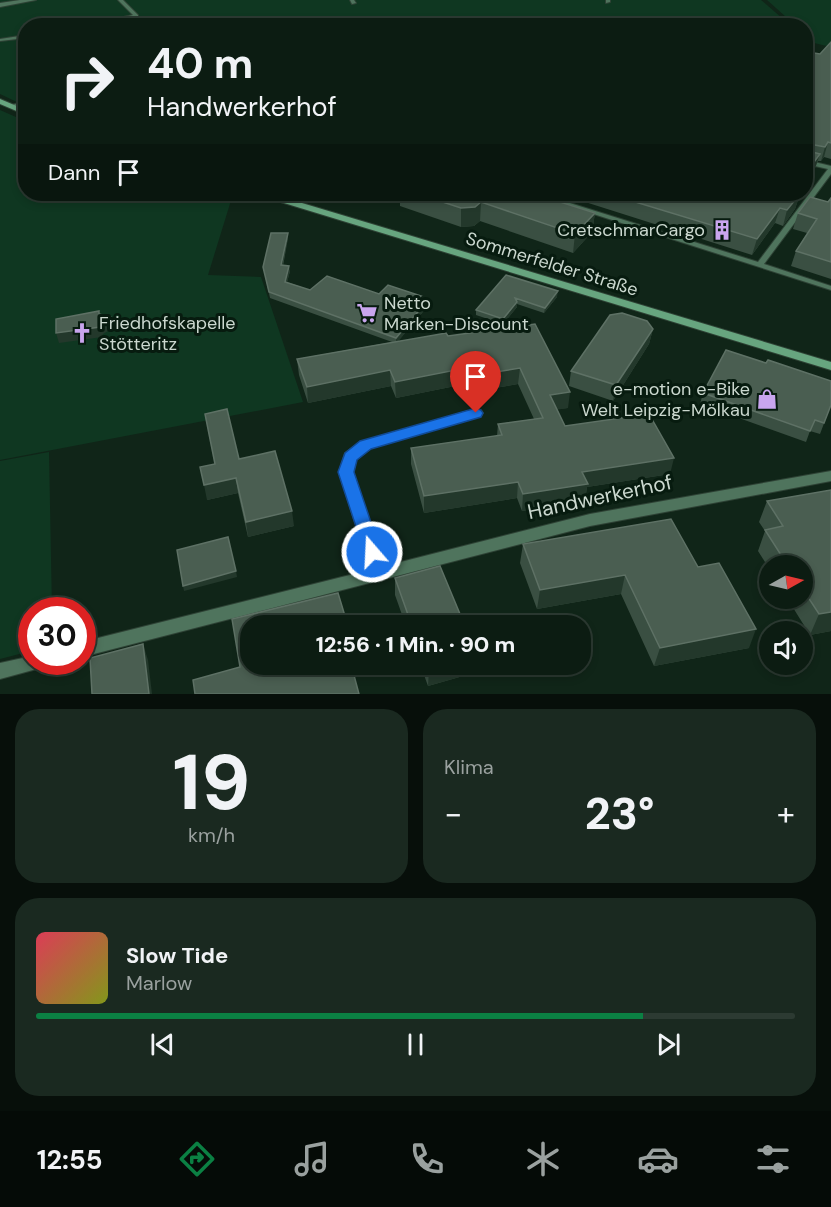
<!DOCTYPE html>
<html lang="de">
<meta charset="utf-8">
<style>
body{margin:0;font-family:"DM Sans",sans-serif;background:#1a2920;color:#f1f3f6;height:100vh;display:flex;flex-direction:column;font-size:22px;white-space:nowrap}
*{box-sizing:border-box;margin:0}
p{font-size:20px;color:#9aa19f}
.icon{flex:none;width:33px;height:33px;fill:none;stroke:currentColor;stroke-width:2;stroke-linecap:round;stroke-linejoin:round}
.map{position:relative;height:694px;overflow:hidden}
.side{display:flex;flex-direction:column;gap:15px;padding:15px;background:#070f0a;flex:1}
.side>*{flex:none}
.top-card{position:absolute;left:18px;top:18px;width:795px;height:183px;border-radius:24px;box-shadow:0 3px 9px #0003,0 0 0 2px #2c3a32;background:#0c1c12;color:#f1f3f6;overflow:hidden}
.needle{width:39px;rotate:82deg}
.buttons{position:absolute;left:759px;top:555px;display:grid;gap:12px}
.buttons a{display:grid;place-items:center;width:54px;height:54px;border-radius:50%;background:#0c1c12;box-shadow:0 3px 9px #0003,0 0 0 2px #2c3a32;font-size:30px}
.speed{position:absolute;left:18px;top:597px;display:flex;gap:12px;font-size:30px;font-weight:700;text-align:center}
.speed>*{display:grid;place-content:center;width:78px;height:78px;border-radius:50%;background:#0c1c12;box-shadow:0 3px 9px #0003,0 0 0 2px #2c3a32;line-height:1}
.speed .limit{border:9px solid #d22;background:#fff;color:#111}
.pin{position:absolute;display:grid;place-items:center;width:51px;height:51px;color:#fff;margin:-62px -26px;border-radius:50% 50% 50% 0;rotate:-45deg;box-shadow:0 0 6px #0007}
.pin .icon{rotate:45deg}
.me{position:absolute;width:66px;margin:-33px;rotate:341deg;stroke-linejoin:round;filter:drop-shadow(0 0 4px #0008)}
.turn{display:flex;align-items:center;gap:21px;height:126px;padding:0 30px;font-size:27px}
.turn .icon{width:78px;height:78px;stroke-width:2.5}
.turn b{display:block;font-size:42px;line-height:51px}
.then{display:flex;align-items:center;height:57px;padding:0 30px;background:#0003;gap:12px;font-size:22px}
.big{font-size:45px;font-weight:800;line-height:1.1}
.side .widget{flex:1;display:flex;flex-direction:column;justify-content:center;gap:9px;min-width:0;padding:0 21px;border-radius:24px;background:#1a2920}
.side .dial{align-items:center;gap:0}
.dial b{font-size:78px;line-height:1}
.song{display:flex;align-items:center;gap:18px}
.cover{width:72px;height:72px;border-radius:9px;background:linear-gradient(135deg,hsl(350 70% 55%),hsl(70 70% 35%))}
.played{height:6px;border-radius:3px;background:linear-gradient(90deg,#0b8043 80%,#2c3a32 80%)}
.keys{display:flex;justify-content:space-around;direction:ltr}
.heat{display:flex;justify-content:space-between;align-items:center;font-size:33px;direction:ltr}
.side .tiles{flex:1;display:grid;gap:15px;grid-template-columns:1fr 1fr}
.widget:last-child{grid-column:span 2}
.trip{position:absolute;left:240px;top:615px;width:351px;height:60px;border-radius:24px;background:#0c1c12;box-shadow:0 3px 9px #0003,0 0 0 2px #2c3a32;font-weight:800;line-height:60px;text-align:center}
.tabs{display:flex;height:96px;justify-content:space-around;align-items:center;background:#050b07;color:#9aa19f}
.tabs .icon{width:42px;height:42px}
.tabs .active{color:#0b8043}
.tabs b{font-size:27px;color:#f1f3f6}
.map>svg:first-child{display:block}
.green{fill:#0f3721}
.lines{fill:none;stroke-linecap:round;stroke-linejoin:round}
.service-casing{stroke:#2e4235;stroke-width:2}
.minor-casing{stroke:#2e4235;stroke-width:2}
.secondary-casing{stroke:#2e4235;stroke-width:2}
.service{fill:#4f745d;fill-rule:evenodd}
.minor{fill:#4f745d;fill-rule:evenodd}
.secondary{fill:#67a57f;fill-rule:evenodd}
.wall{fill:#3a4f42}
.shaded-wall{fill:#23382b}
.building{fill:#4a5e51;stroke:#5e7165;stroke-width:1.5}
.route{fill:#1a73e8;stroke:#114b97;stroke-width:1.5}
.labels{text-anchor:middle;stroke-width:6;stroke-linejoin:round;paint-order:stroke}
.poi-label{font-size:18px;fill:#cbd8cf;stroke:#071b0f;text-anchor:end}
.street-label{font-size:18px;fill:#cbd8cf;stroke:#071b0f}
.near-street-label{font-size:21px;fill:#cbd8cf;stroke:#071b0f}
</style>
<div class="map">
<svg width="831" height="694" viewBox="0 0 831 694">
<rect width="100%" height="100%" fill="#102518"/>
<!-- green -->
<path class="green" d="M0,0H761L790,25L26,26L25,102L19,103L0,94Z
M767,0H831V47L814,43L806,35V26L795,25Z
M0,110L25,121L26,194H233L208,275L261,277L303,402L0,460Z
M49,452L52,610H32L31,651L0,659V461Z"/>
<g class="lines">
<!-- service casing -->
<g class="service-casing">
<path id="service" d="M118,0H123L138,15V17L93,26H81L133,15Z
M350,0H354L356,3L352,4Z
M606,0H610V2L606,3Z
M26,35V38L0,41V39Z
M26,101V105L11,108L8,106Z
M806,160L831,166V174L764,264L831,286V290L534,195L533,194H541L758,262L828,169L806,164Z"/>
</g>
<!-- minor casing -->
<g class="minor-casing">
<path id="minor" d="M20,0H36L0,7V3Z
M476,409L481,410L483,413L481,416L371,448L356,459L353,472L385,566L590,514L831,471V481L590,526L82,657V642L370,570L339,472L345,453L361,442Z
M32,656V662H46L44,667L0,679V663Z"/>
</g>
<!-- secondary casing -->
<g class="secondary-casing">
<path id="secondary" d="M0,99L26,110V115L0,104Z
M259,194H272L831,362V370L261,196Z"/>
</g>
<!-- service -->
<use href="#service" class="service"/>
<!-- minor -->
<use href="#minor" class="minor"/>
<!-- secondary -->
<use href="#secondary" class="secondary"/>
</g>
<!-- wall -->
<path class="wall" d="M831,42V159L824,157L821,161H818L815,168L806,182V54H820Z
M400,194H535L595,213L592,232L573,253L480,221L474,226L461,227L400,206Z
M560,194H800L795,209L783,226L775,223L752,255Z
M831,198V279L791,266L796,251L807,233L793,229L798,213L828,202Z
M288,238L283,266L290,271L287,282L310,290L421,296V299L427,307L398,341L448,336L535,324L568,408L557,409L565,426L670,474L587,487L585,500L522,511L517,498L424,513L411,464V448L497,436L498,424L534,419L518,384L489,389L485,380L396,398L391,386L308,403L299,375L297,359L392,342L270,298L263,267Z
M506,275L557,297L544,313L517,304V307L503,324L476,315V310Z
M653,329L649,344L613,401L569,386L571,371Z
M703,393L831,405L820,434L810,431L806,442L700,404Z
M239,459L294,526L248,537L238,493L207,500L215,464Z
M831,490V631L810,635L787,598H802V566H770V570L758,551L765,531L759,522L767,501Z
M523,544L698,567L749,648L654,666L621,594L537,609L520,563Z
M395,578L465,626H406L395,595Z
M420,664H478L477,672L428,686Z"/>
<!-- shaded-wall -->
<path class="shaded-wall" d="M828,142L824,157L821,161L825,147Z
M820,154L815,168L806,182V173Z
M800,194L795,209L783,226L787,210Z
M481,202L480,221L474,226L461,227V208Z
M780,208L775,223L752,255L757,239Z
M595,213L592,232L573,253L575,234Z
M288,233V238L281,271V265Z
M289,266L290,271L286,287L285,282Z
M558,291L557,297L544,313L545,308Z
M427,301V307L396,344V338Z
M517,302V307L503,324V319Z
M99,311L102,322L110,317L113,328L103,334L102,337L59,343L56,333Z
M653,329L649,344L613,401L616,385Z
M486,364L485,380L396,398L395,382Z
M520,368L518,384L489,389L490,373Z
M390,370L391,386L308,403L307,387Z
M570,392L568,408L548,411L550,395Z
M674,458L670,474L587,487L585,500L522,511L523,494L582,472Z
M236,478L238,493L207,500L204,485Z
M518,482L517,498L424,513V496Z
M292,511L294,526L248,537L246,522Z
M236,571L237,577L184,591L183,586Z
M625,575L621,594L537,609L540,590Z
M831,612V631L810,635L819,614Z
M756,629L749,648L654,666L660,648Z
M143,644L148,660L152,694H149Z
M448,664H478L477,672L428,686L429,670Z"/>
<!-- building -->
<path class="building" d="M831,42V143L828,142L825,147L809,144L808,151L820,154L806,173V54L808,52L820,54Z
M418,194H535L595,213L575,234L481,202L475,207L461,208Z
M609,194H800L787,210L780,208L757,239Z
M810,197L828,202L831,198V262L796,251L817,219L798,213Z
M271,233H288L281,265L289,266L285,282L310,290L327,276L379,294L388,285L421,296L418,298L427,301L396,338L269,292L263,267Z
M506,275L558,291L545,308L515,298L517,302L503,319L476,310Z
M99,311V314L110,317L100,324V327L56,333V319Z
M622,313L647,321L653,329L616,385L571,371L610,315Z
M535,324L570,392L550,395L565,426L649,414L674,458L582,472L588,484L523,494L518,482L424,496L411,448L502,435L498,424L543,418L520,368L490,373L486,364L395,382L390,370L307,387L297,359L446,333L448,336Z
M726,350L766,363L768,360L831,381V405L824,423L815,420L810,431L703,393Z
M227,409L239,459L275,451L292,511L246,522L236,478L204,485L200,467L215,464L205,414Z
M831,490V612L819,614L802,588V566H788L765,530L783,526L767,501Z
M671,519L698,567L719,563L756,629L660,648L625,575L540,590L523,544Z
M228,537L236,571L183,586L177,550Z
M440,566L465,626H412L395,578Z
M338,593L348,626H250V664H351L359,694H195L193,680L240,667L232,619Z
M143,644L149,694H92L90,658Z
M426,664H448L429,670Z"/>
<!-- route -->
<path class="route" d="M476,408L481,410L483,413L481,417L371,449L357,460L354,472L381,552L379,557H366L338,472L345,453L360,441Z"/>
<!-- icons -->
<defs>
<g id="building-bare" transform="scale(1.62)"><path d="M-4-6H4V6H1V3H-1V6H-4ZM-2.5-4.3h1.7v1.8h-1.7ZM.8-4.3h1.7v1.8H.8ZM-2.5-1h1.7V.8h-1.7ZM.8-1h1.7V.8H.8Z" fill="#c9a5ee" stroke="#071b0f" stroke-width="2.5" paint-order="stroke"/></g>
<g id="supermarket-bare" transform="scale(1.62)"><path d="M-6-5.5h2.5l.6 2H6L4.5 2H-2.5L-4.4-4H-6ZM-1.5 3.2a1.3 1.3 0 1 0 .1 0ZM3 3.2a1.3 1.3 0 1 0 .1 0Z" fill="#c9a5ee" stroke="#071b0f" stroke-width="2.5" paint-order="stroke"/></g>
<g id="church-bare" transform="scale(1.62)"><path d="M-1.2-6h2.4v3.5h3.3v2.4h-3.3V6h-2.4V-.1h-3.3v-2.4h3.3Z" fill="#c9a5ee" stroke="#071b0f" stroke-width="2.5" paint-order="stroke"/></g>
<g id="shop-bare" transform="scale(1.62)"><path d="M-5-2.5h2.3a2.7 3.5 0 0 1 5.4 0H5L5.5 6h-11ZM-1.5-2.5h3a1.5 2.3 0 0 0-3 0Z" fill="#c9a5ee" stroke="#071b0f" stroke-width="2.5" paint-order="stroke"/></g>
</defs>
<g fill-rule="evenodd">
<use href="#building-bare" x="722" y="230"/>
<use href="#supermarket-bare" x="367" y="313"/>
<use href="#church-bare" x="82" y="333"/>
<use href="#shop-bare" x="767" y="399"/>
</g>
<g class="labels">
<!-- poi labels -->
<g class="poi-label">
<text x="705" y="236">CretschmarCargo</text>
<text x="384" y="309" text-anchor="start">Netto<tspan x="384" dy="21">Marken-Discount</tspan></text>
<text x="99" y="329" text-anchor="start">Friedhofskapelle<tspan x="99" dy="21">Stötteritz</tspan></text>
<text x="750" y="395">e-motion e-Bike<tspan x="750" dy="21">Welt Leipzig-Mölkau</tspan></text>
</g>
<!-- street labels -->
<g class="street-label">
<text transform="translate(552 264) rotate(17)" y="6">Sommerfelder Straße</text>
</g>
<!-- near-street labels -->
<g class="near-street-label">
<text transform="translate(600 497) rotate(-12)" y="7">Handwerkerhof</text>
</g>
</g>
</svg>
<div class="buttons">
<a><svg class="needle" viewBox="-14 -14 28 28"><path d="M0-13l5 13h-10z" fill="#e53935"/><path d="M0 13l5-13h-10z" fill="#9aa19f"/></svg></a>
<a><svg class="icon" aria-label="sound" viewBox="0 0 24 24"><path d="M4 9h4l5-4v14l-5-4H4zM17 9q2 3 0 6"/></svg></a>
</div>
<div class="speed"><div class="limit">30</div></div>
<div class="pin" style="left:476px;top:413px;background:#d93025"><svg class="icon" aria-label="arrive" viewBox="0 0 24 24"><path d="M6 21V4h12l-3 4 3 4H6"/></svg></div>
<svg class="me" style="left:372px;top:552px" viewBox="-20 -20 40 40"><circle r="17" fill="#1a73e8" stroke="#fff" stroke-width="3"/><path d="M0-11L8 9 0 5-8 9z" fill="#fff"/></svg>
<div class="trip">12:56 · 1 Min. · 90 m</div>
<div class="top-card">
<div class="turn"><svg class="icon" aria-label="right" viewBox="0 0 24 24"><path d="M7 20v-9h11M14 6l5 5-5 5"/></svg><div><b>40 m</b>Handwerkerhof</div></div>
<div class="then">Dann<svg class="icon" aria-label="arrive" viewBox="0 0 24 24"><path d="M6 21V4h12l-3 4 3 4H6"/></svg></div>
</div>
</div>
<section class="side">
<div class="tiles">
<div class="widget dial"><b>19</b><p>km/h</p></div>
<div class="widget"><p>Klima</p>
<div class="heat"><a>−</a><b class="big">23°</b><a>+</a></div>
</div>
<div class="widget">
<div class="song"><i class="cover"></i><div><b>Slow Tide</b><p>Marlow</p></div></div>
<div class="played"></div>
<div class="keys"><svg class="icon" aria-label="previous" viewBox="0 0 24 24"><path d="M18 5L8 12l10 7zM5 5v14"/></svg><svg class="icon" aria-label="pause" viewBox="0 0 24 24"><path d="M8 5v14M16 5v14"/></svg><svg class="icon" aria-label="next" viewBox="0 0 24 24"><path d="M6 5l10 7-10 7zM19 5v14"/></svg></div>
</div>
</div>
</section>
<nav class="tabs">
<b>12:55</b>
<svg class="icon active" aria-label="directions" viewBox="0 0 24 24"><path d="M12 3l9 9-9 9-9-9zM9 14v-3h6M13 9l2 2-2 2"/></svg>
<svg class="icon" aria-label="music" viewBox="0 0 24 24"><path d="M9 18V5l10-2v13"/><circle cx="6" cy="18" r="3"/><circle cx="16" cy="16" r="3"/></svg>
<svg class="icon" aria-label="phone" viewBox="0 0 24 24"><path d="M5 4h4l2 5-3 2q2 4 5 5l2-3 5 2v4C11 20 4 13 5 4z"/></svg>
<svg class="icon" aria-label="climate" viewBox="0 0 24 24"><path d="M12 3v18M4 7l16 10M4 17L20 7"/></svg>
<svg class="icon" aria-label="car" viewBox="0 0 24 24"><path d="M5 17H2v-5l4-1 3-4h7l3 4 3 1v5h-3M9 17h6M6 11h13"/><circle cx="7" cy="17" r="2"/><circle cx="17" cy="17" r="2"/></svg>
<svg class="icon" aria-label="filters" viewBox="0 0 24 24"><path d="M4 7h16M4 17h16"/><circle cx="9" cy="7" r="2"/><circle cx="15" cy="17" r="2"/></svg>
</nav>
